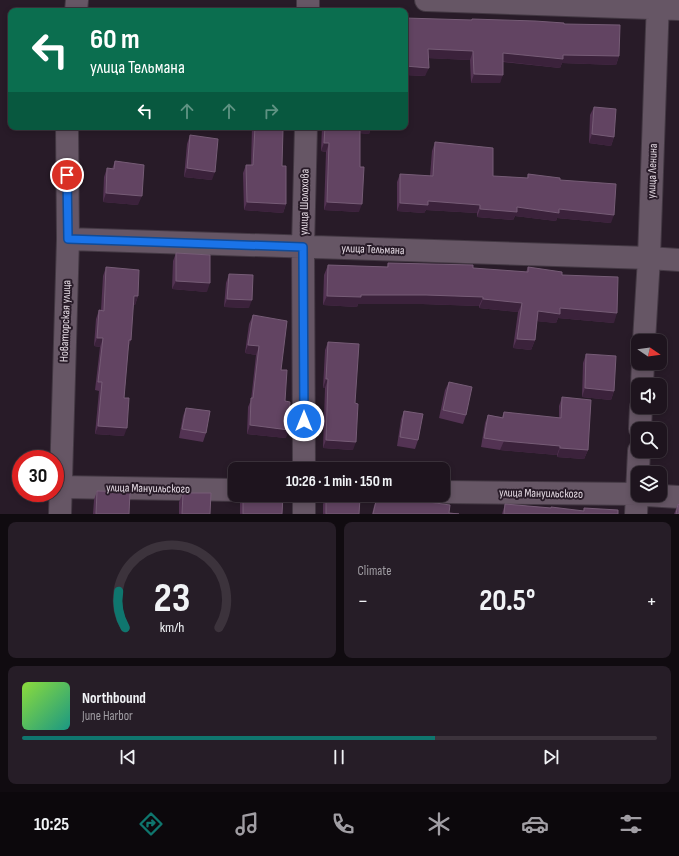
<!DOCTYPE html>
<meta charset="utf-8">
<style>
body{margin:0;font-family:"Sofia Sans Condensed",sans-serif;background:#261d27;color:#f1f3f6;height:100vh;display:flex;flex-direction:column;font-size:15px;white-space:nowrap}
*{box-sizing:border-box;margin:0}
p{font-size:13px;color:#a19ea4}
.icon{flex:none;width:22px;height:22px;fill:none;stroke:currentColor;stroke-width:2;stroke-linecap:round;stroke-linejoin:round}
.map{position:relative;height:514px;overflow:hidden}
.side{display:flex;flex-direction:column;gap:8px;padding:8px;background:#100b10;flex:1}
.side>*{flex:none}
.banner{position:absolute;left:8px;top:8px;width:400px;height:122px;border-radius:8px;box-shadow:0 2px 6px #0003,0 0 0 1px #3c333c;background:#0b6e4f;color:#fff;overflow:hidden}
.needle{width:26px;rotate:103deg}
.tools{position:absolute;left:631px;top:334px;display:grid;gap:8px}
.tools a{display:grid;place-items:center;width:36px;height:36px;border-radius:8px;background:#1e141e;box-shadow:0 2px 6px #0003,0 0 0 1px #3c333c;font-size:20px}
.speed{position:absolute;left:12px;top:450px;display:flex;gap:8px;font-size:20px;font-weight:700;text-align:center}
.speed>*{display:grid;place-content:center;width:52px;height:52px;border-radius:50%;background:#1e141e;box-shadow:0 2px 6px #0003,0 0 0 1px #3c333c;line-height:1}
.speed .limit{border:6px solid #d22;background:#fff;color:#111}
.pin{position:absolute;display:grid;place-items:center;width:34px;height:34px;color:#fff;margin:-17px;border:2px solid #fff;border-radius:50%;box-shadow:0 1px 4px #0007}
.me{position:absolute;width:44px;margin:-22px;rotate:0deg;stroke-linejoin:round;filter:drop-shadow(0 0 3px #0008)}
.turn{display:flex;align-items:center;gap:14px;height:84px;padding:0 16px;font-size:18px}
.turn .icon{width:52px;height:52px;stroke-width:2.5}
.turn b{display:block;font-size:28px;line-height:34px}
.lanes{display:flex;align-items:center;height:38px;padding:0 16px;background:#0003;justify-content:center;gap:20px;direction:ltr}
.lanes .off{opacity:.35}
.big{font-size:30px;font-weight:700;line-height:1.1}
.side .widget{flex:1;display:flex;flex-direction:column;justify-content:center;gap:6px;min-width:0;padding:0 14px;border-radius:8px;background:#261d27}
.side .dial{align-items:center;gap:0}
.dial svg{height:104px;overflow:visible;fill:none;stroke:#3c333c;stroke-width:7;stroke-linecap:round;text-anchor:middle}
.dial text{fill:#f1f3f6;stroke:none}
.song{display:flex;align-items:center;gap:12px}
.cover{width:48px;height:48px;border-radius:6px;background:linear-gradient(135deg,hsl(90 70% 55%),hsl(170 70% 35%))}
.played{height:4px;border-radius:2px;background:linear-gradient(90deg,#0f766e 65%,#3c333c 65%)}
.keys{display:flex;justify-content:space-around;direction:ltr}
.heat{display:flex;justify-content:space-between;align-items:center;font-size:22px;direction:ltr}
.side .tiles{flex:1;display:grid;gap:8px;grid-template-columns:1fr 1fr}
.widget:last-child{grid-column:span 2}
.trip{position:absolute;left:228px;top:462px;width:222px;height:40px;border-radius:8px;background:#1e141e;box-shadow:0 2px 6px #0003,0 0 0 1px #3c333c;font-weight:700;line-height:40px;text-align:center}
.tab-bar{display:flex;height:64px;justify-content:space-around;align-items:center;background:#0c080c;color:#a19ea4}
.tab-bar .icon{width:28px;height:28px}
.tab-bar .current{color:#0f766e}
.tab-bar b{font-size:18px;color:#f1f3f6}
.map>svg:first-child{display:block}
.lines{fill:none;stroke-linecap:round;stroke-linejoin:round}
.minor-casing{stroke:#433843;stroke-width:24}
.minor{stroke:#665665;stroke-width:22}
.wall{fill:#533353}
.shaded-wall{fill:#3b223b}
.building{fill:#624462;stroke:#765c76}
.route-casing{stroke:#114b97;stroke-width:10}
.route{stroke:#1a73e8;stroke-width:7}
.labels{text-anchor:middle;stroke-width:4;stroke-linejoin:round;paint-order:stroke}
.street-label{font-size:12px;fill:#e3d9e2;stroke:#281b28}
</style>
<div class="map">
<svg width="679" height="514" viewBox="0 0 679 514">
<rect width="100%" height="100%" fill="#281b28"/>
<g class="lines">
<!-- minor casing -->
<g class="minor-casing">
<path id="minor" d="M426,0L679,9
M76,11L77,0
M308,11V0
M68,239L649,258L679,260
M644,341L649,258L658,0
M642,385L643,363
M640,429L641,407
M304,469L303,247L306,127
M61,487L235,490
M443,492L638,494
M646,495L679,497
M60,514L68,239L67,127
M304,514V495
M636,514L639,451"/>
</g>
<!-- minor -->
<use href="#minor" class="minor"/>
</g>
<!-- wall -->
<path class="wall" d="M472,19L564,24L619,56L616,65L562,63L560,68L503,62L500,83H471L470,60L428,58L425,76L405,75L471,20Z
M594,107L614,137L611,146L589,143L590,115Z
M252,127H282V166L286,204L283,213L244,210L243,173L246,165H251Z
M322,127H371L369,134L360,133L359,212L324,210L326,152L321,151Z
M190,135L212,180L184,177L187,144Z
M435,142L493,176L527,178L528,174L560,180L611,223L557,218L556,221L515,216L513,220L477,217V213L426,210L424,213L397,211V182L400,174L430,176L432,151Z
M115,161L138,205L103,202L104,177L107,168L112,169Z
M176,253L207,292L172,289L173,261Z
M388,263L526,272L528,267L562,275L614,323L558,318L556,323L537,321L535,340L531,350L513,348L518,312L479,308V306L422,304H358L357,307L323,305L324,275L328,265L387,267Z
M106,267L138,296L135,305H133L128,349L124,398V436L95,434L99,391L95,390L100,347L94,346L96,319L99,310H101L103,276Z
M229,274L249,308L224,307L226,283Z
M253,315L281,370L285,401L286,438L247,434L248,407L251,400L256,355L245,353L249,324Z
M328,342L355,403L353,450L323,448L325,388H323L325,350Z
M586,354L614,391L611,400L582,397L583,363Z
M449,382L466,415L463,424L439,418L445,390Z
M562,397L588,450L584,459L557,457V455L500,450L481,447L485,423L488,415L502,417L504,412L559,418V406Z
M186,408L206,433L203,442L179,438L183,416Z
M404,411L418,440L415,449L397,446L401,419Z
M97,491L129,514H93L94,500Z
M183,493L210,514H179V502Z
M242,495H283L282,514H240V501Z
M326,496L359,514H323V504Z
M377,497L413,502L414,500L449,513L459,514H372L374,506Z
M505,504L583,511L584,508L618,514H502Z
M678,504L679,514H674Z"/>
<!-- shaded-wall -->
<path class="shaded-wall" d="M428,49L473,51L470,60L425,58Z
M503,53L563,55L619,56L616,65L562,63L560,68L500,61Z
M405,66L429,68L425,76L405,75Z
M474,74L503,75L500,83H471Z
M109,127H134L133,129L108,128Z
M359,127H371L369,134L357,133Z
M592,134L614,137L611,146L589,143Z
M324,143H329L326,152L321,151Z
M187,168L215,172L212,180L184,177Z
M106,193L142,196L138,205L103,202Z
M428,201L480,205L477,213L426,210L424,213L397,211L400,203Z
M247,202L286,204L283,213L244,210Z
M327,202L362,204L359,212L324,210Z
M517,207L559,209L614,215L611,223L557,218L556,221L515,216L513,220L477,217L480,209Z
M176,281L210,283L207,292L172,289Z
M361,295H426L483,297L479,306L422,304H358L357,307L323,305L327,296Z
M134,296H138L135,305L131,304Z
M227,299L252,300L249,308L224,307Z
M483,299L522,303L518,312L479,308Z
M560,308L617,313L614,323L558,318L556,323L534,321L538,311Z
M97,338H103L100,347L94,346Z
M517,339L535,340L531,350L513,348Z
M129,340H131L128,349Z
M248,345L259,346L256,355L245,353Z
M326,379H328L325,388H323Z
M585,388L614,391L611,400L582,397Z
M250,425L289,430L286,438L247,434Z
M98,426L127,428L124,436L95,434Z
M326,440L356,442L353,450L323,448Z
M504,441L560,446L557,455L500,450Z
M560,448L588,450L584,459L557,457Z"/>
<!-- building -->
<path class="building" d="M405,18L472,20V19L535,21L564,23V24L620,25L619,56L563,55V59L503,53V75L474,74L473,51L428,49L429,68L405,66Z
M594,107L616,109L614,137L592,134Z
M255,127H282V129H283L282,166H286V204L247,202L246,165H253Z
M325,127H360V167H364L362,204L327,202L329,143H324Z
M190,135L218,139L215,172L187,168Z
M435,142L493,148V176L528,178V174L560,178V180L616,184L614,215L559,209V213L517,207V212L480,209V205L428,201V205L400,203V174L433,176Z
M115,161L144,165L142,196L106,193L107,168L114,169Z
M176,253L210,255V283L176,281Z
M388,263L473,265V268L528,272V267L562,272V275L618,277L617,313L560,308V314L538,311L535,340L517,339L522,303L483,299V297L426,295H361V297L327,296L328,265L388,267Z
M106,267L139,270L138,296H134L131,340H129L124,398H129L127,428L98,426L102,382H98L103,338H97L99,310L104,311Z
M229,274L253,275L252,300L227,299Z
M253,315L287,321L281,370H287L285,401L290,402L289,430L250,425L251,398H253L259,346L248,345Z
M328,342L359,344L355,403L358,404L356,442L326,440L328,379H326Z
M586,354L616,356L614,391L585,388Z
M449,382L472,387L466,415L443,410Z
M562,397L591,400L588,450L560,448V446L504,441L484,438L488,415L503,418L504,412L561,418Z
M186,408L210,411L206,433L182,429Z
M404,411L423,414L418,440L400,437Z
M97,491L130,492L129,514H96Z
M183,493H211L210,514H182Z
M243,495H283L282,514H243Z
M326,496L360,498L359,514H326Z
M377,497L414,502V500L450,505L449,513L459,514H373Z
M505,504L551,508V507L584,511V508L618,510V514H504Z
M678,504L679,505V514H676Z"/>
<g class="lines">
<!-- route casing -->
<g class="route-casing">
<path id="route" d="M67,175L68,239L303,247L304,421"/>
</g>
<!-- route -->
<use href="#route" class="route"/>
</g>
<g class="labels">
<!-- street labels -->
<g class="street-label">
<text transform="translate(652 171) rotate(-88)" y="4">улица Ленина</text>
<text transform="translate(304 202) rotate(-89)" y="4">улица Шолохова</text>
<text transform="translate(373 249) rotate(2)" y="4">улица Тельмана</text>
<text transform="translate(65 321) rotate(-88)" y="4">Новаторская улица</text>
<text transform="translate(148 488) rotate(1)" y="4">улица Мануильского</text>
<text transform="translate(541 493) rotate(1)" y="4">улица Мануильского</text>
</g>
</g>
</svg>
<div class="tools">
<a><svg class="needle" viewBox="-14 -14 28 28"><path d="M0-13l5 13h-10z" fill="#e53935"/><path d="M0 13l5-13h-10z" fill="#a19ea4"/></svg></a>
<a><svg class="icon" aria-label="sound" viewBox="0 0 24 24"><path d="M4 9h4l5-4v14l-5-4H4zM17 9q2 3 0 6"/></svg></a>
<a><svg class="icon" aria-label="search" viewBox="0 0 24 24"><circle cx="10" cy="10" r="6"/><path d="M15 15l6 6"/></svg></a>
<a><svg class="icon" aria-label="layers" viewBox="0 0 24 24"><path d="M12 4l9 5-9 5-9-5zM3 14l9 5 9-5"/></svg></a>
</div>
<div class="speed"><div class="limit">30</div></div>
<div class="pin" style="left:67px;top:175px;background:#d93025"><svg class="icon" aria-label="arrive" viewBox="0 0 24 24"><path d="M6 21V4h12l-3 4 3 4H6"/></svg></div>
<svg class="me" style="left:304px;top:421px" viewBox="-20 -20 40 40"><circle r="17" fill="#1a73e8" stroke="#fff" stroke-width="3"/><path d="M0-11L8 9 0 5-8 9z" fill="#fff"/></svg>
<div class="trip">10:26 · 1 min · 150 m</div>
<div class="banner">
<div class="turn"><svg class="icon" aria-label="left" viewBox="0 0 24 24"><path d="M17 20v-9H6M10 6l-5 5 5 5"/></svg><div><b>60 m</b>улица Тельмана</div></div>
<div class="lanes"><svg class="icon" aria-label="left" viewBox="0 0 24 24"><path d="M17 20v-9H6M10 6l-5 5 5 5"/></svg><svg class="icon off" aria-label="ahead" viewBox="0 0 24 24"><path d="M12 20V5M6 11l6-6 6 6"/></svg><svg class="icon off" aria-label="ahead" viewBox="0 0 24 24"><path d="M12 20V5M6 11l6-6 6 6"/></svg><svg class="icon off" aria-label="right" viewBox="0 0 24 24"><path d="M7 20v-9h11M14 6l5 5-5 5"/></svg></div>
</div>
</div>
<section class="side">
<div class="tiles">
<div class="widget dial"><svg viewBox="0 0 100 80">
<path d="M14 69A42 42 0 1 1 86 69"/>
<path d="M14 69A42 42 0 0 1 9 41" stroke="#0f766e"/>
<text x="50" y="56" font-size="32" font-weight="700">23</text>
<text x="50" y="72" font-size="11">km/h</text>
</svg></div>
<div class="widget"><p>Climate</p>
<div class="heat"><a>−</a><b class="big">20.5°</b><a>+</a></div>
</div>
<div class="widget">
<div class="song"><i class="cover"></i><div><b>Northbound</b><p>June Harbor</p></div></div>
<div class="played"></div>
<div class="keys"><svg class="icon" aria-label="previous" viewBox="0 0 24 24"><path d="M18 5L8 12l10 7zM5 5v14"/></svg><svg class="icon" aria-label="pause" viewBox="0 0 24 24"><path d="M8 5v14M16 5v14"/></svg><svg class="icon" aria-label="next" viewBox="0 0 24 24"><path d="M6 5l10 7-10 7zM19 5v14"/></svg></div>
</div>
</div>
</section>
<nav class="tab-bar">
<b>10:25</b>
<svg class="icon current" aria-label="directions" viewBox="0 0 24 24"><path d="M12 3l9 9-9 9-9-9zM9 14v-3h6M13 9l2 2-2 2"/></svg>
<svg class="icon" aria-label="music" viewBox="0 0 24 24"><path d="M9 18V5l10-2v13"/><circle cx="6" cy="18" r="3"/><circle cx="16" cy="16" r="3"/></svg>
<svg class="icon" aria-label="phone" viewBox="0 0 24 24"><path d="M5 4h4l2 5-3 2q2 4 5 5l2-3 5 2v4C11 20 4 13 5 4z"/></svg>
<svg class="icon" aria-label="climate" viewBox="0 0 24 24"><path d="M12 3v18M4 7l16 10M4 17L20 7"/></svg>
<svg class="icon" aria-label="car" viewBox="0 0 24 24"><path d="M5 17H2v-5l4-1 3-4h7l3 4 3 1v5h-3M9 17h6M6 11h13"/><circle cx="7" cy="17" r="2"/><circle cx="17" cy="17" r="2"/></svg>
<svg class="icon" aria-label="filters" viewBox="0 0 24 24"><path d="M4 7h16M4 17h16"/><circle cx="9" cy="7" r="2"/><circle cx="15" cy="17" r="2"/></svg>
</nav>
